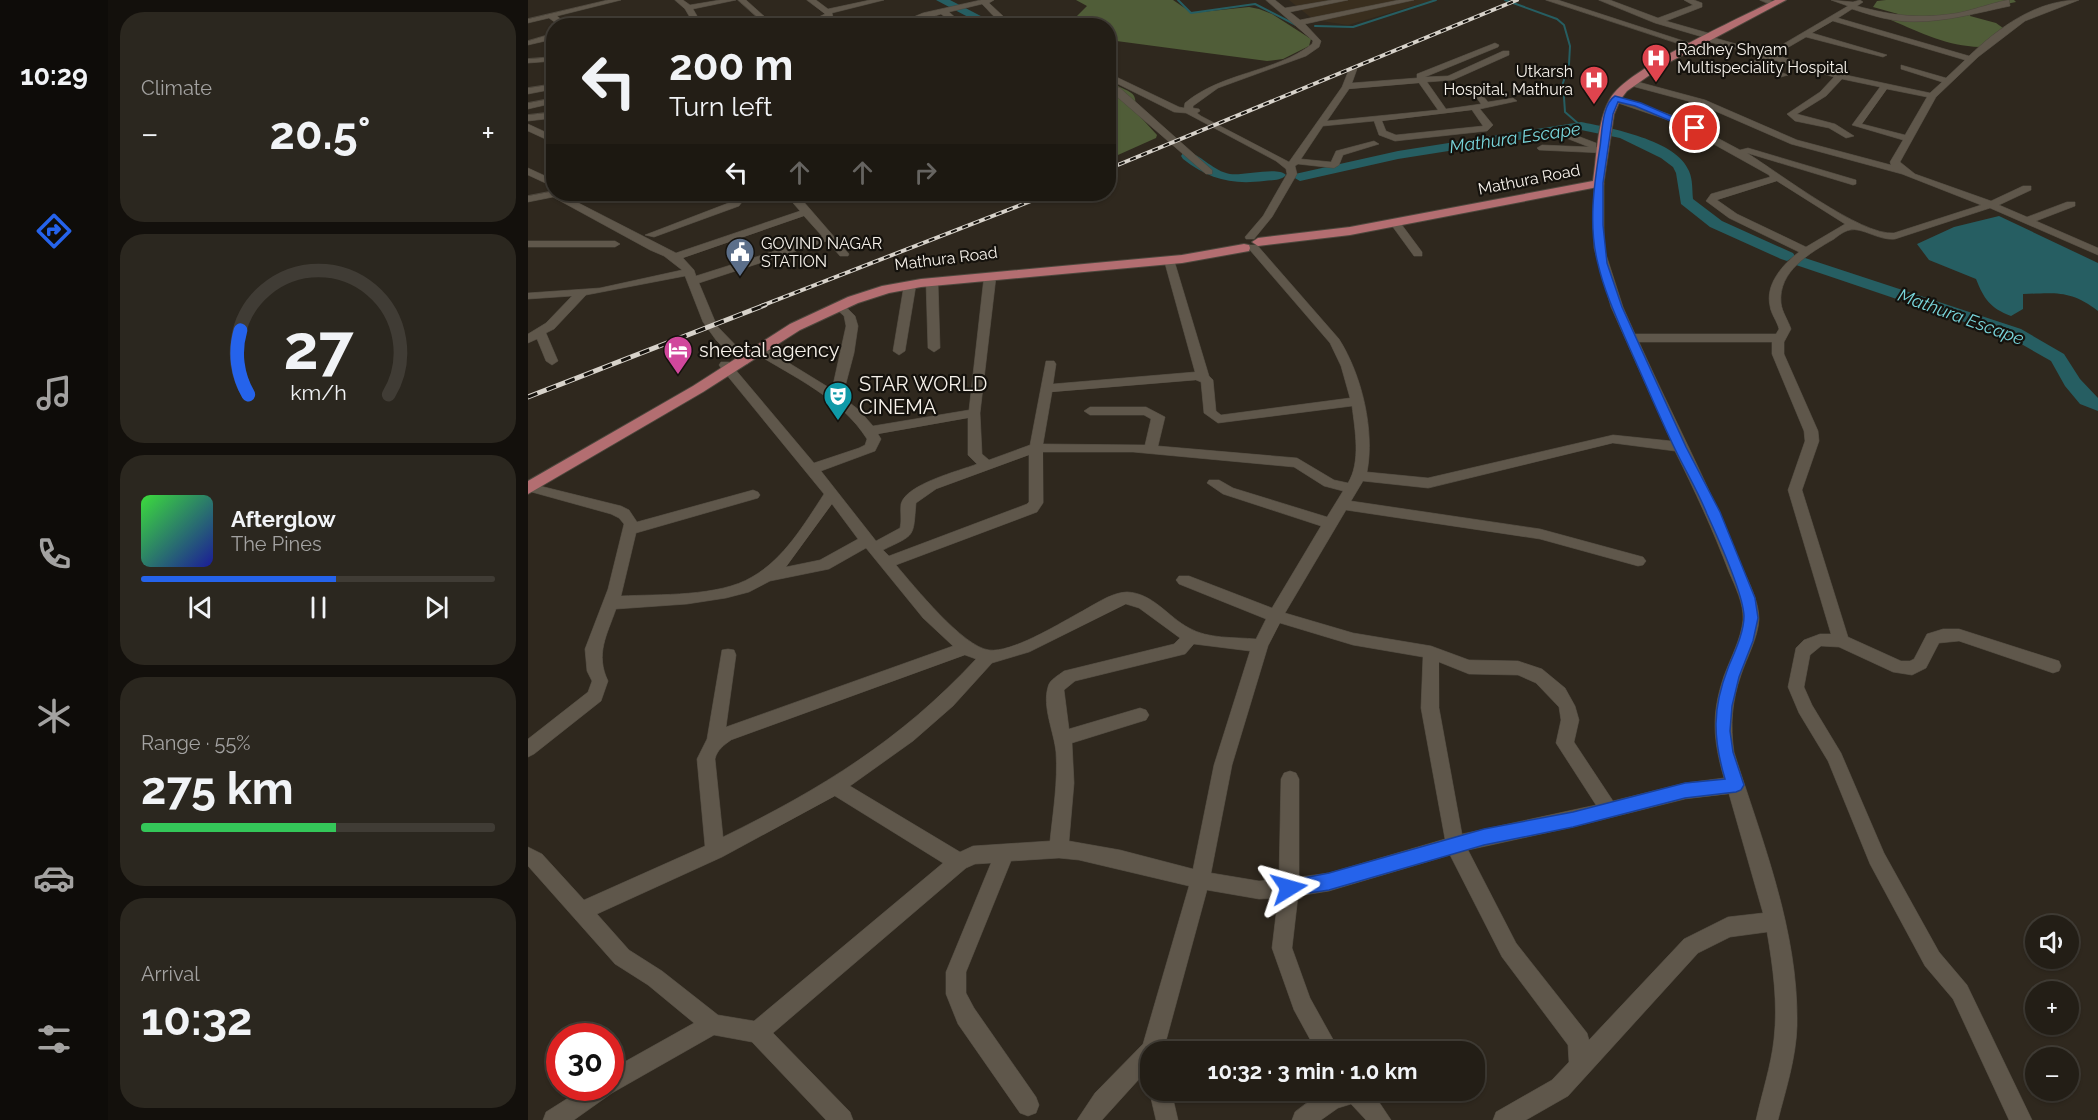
<!DOCTYPE html>
<meta charset="utf-8">
<style>
body{margin:0;font-family:Raleway,sans-serif;background:#2b271f;color:#f1f3f6;height:100vh;display:flex;flex-direction:column;font-size:22px;white-space:nowrap}
*{box-sizing:border-box;margin:0}
p{font-size:20px;color:#a3a2a1}
.icon{flex:none;width:33px;height:33px;fill:none;stroke:currentColor;stroke-width:2;stroke-linecap:round;stroke-linejoin:round}
.map{position:relative;flex:1;overflow:hidden}
.side{display:flex;flex-direction:column;gap:12px;padding:12px;background:#13100c;width:420px}
.side>*{flex:none}
.guide{position:absolute;left:18px;top:18px;width:570px;height:183px;border-radius:24px;box-shadow:0 2px 4px #0004,0 0 0 2px #403c35;background:#231e16;color:#f1f3f6;overflow:hidden}
.buttons{position:absolute;left:1497px;top:915px;display:grid;gap:12px}
.buttons a{display:grid;place-items:center;width:54px;height:54px;border-radius:50%;background:#231e16;box-shadow:0 2px 4px #0004,0 0 0 2px #403c35;font-size:30px}
.speed{position:absolute;left:18px;top:1023px;display:flex;gap:12px;font-size:30px;font-weight:700;text-align:center}
.speed>*{display:grid;place-content:center;width:78px;height:78px;border-radius:50%;background:#231e16;box-shadow:0 2px 4px #0004,0 0 0 2px #403c35;line-height:1}
.speed .limit{border:9px solid #d22;background:#fff;color:#111}
.pin{position:absolute;display:grid;place-items:center;width:51px;height:51px;color:#fff;margin:-26px;border:3px solid #fff;border-radius:50%;box-shadow:0 2px 6px #0007}
.me{position:absolute;width:66px;margin:-33px;rotate:82deg;stroke-linejoin:round;filter:drop-shadow(0 0 4px #0008)}
.turn{display:flex;align-items:center;gap:21px;height:126px;padding:0 24px;font-size:27px}
.turn .icon{width:78px;height:78px;stroke-width:2.5}
.turn b{display:block;font-size:42px;line-height:51px}
.lanes{display:flex;align-items:center;height:57px;padding:0 24px;background:#0003;justify-content:center;gap:30px;direction:ltr}
.lanes .off{opacity:.35}
.big{font-size:45px;font-weight:700;line-height:1.1}
.side .card{flex:1;display:flex;flex-direction:column;justify-content:center;gap:9px;min-width:0;padding:0 21px;border-radius:24px;background:#2b271f}
.side .dial{align-items:center;gap:0}
.dial svg{height:156px;overflow:visible;fill:none;stroke:#403c35;stroke-width:7;stroke-linecap:round;text-anchor:middle}
.dial text{fill:#f1f3f6;stroke:none}
.song{display:flex;align-items:center;gap:18px}
.cover{width:72px;height:72px;border-radius:9px;background:linear-gradient(135deg,hsl(120 70% 55%),hsl(240 70% 35%))}
.played{height:6px;border-radius:3px;background:linear-gradient(90deg,#2563eb 55%,#403c35 55%)}
.keys{display:flex;justify-content:space-around;direction:ltr}
.heat{display:flex;justify-content:space-between;align-items:center;font-size:33px;direction:ltr}
.charge{height:9px;border-radius:4px;background:linear-gradient(90deg,#34c759 55%,#403c35 0)}
.trip{position:absolute;left:612px;top:1041px;width:345px;height:60px;border-radius:24px;background:#231e16;box-shadow:0 2px 4px #0004,0 0 0 2px #403c35;font-weight:700;line-height:60px;text-align:center}
main{display:flex;flex:1;min-height:0}
.dock{display:flex;flex-direction:column;width:108px;justify-content:space-around;align-items:center;background:#0e0c09;color:#a3a2a1}
.dock .icon{width:42px;height:42px}
.dock .selected{color:#2563eb}
.dock b{font-size:27px;color:#f1f3f6}
.map>svg:first-child{display:block}
.built{fill:#392e1e}
.forest{fill:#505d38}
.water{fill:#265e62}
.lines{fill:none;stroke-linecap:round;stroke-linejoin:round}
.stream{stroke:#265e62;stroke-width:2}
.river{fill:#265e62;fill-rule:evenodd}
.minor-casing{stroke:#4d473d;stroke-width:1}
.major-casing{stroke:#4d473d;stroke-width:2}
.minor{fill:#5f574b;fill-rule:evenodd}
.major{fill:#b36e71;fill-rule:evenodd}
.rail-far1-casing{stroke:#d7d2ca;stroke-width:4}
.rail-casing{stroke:#d7d2ca;stroke-width:5}
.rail-far1{stroke:#15120d;stroke-width:2;stroke-dasharray:6;stroke-linecap:butt}
.rail{stroke:#15120d;stroke-width:3;stroke-dasharray:10;stroke-linecap:butt}
.route{fill:#2563eb;stroke:#184099;stroke-width:1.5}
.labels{text-anchor:middle;stroke-width:4.5;stroke-linejoin:round;paint-order:stroke}
.far-poi-label{font-size:16px;fill:#f6f1ea;stroke:#15120d;text-anchor:start}
.far-street-label{font-size:16px;fill:#f6f1ea;stroke:#15120d}
.far-water-label{font-size:18px;font-style:italic;fill:#79d6dc;stroke:#15120d}
.poi-label{font-size:20px;fill:#f6f1ea;stroke:#15120d;text-anchor:start}
</style>
<main>
<nav class="dock">
<b>10:29</b>
<svg class="icon selected" aria-label="directions" viewBox="0 0 24 24"><path d="M12 3l9 9-9 9-9-9zM9 14v-3h6M13 9l2 2-2 2"/></svg>
<svg class="icon" aria-label="music" viewBox="0 0 24 24"><path d="M9 18V5l10-2v13"/><circle cx="6" cy="18" r="3"/><circle cx="16" cy="16" r="3"/></svg>
<svg class="icon" aria-label="phone" viewBox="0 0 24 24"><path d="M5 4h4l2 5-3 2q2 4 5 5l2-3 5 2v4C11 20 4 13 5 4z"/></svg>
<svg class="icon" aria-label="climate" viewBox="0 0 24 24"><path d="M12 3v18M4 7l16 10M4 17L20 7"/></svg>
<svg class="icon" aria-label="car" viewBox="0 0 24 24"><path d="M5 17H2v-5l4-1 3-4h7l3 4 3 1v5h-3M9 17h6M6 11h13"/><circle cx="7" cy="17" r="2"/><circle cx="17" cy="17" r="2"/></svg>
<svg class="icon" aria-label="filters" viewBox="0 0 24 24"><path d="M4 7h16M4 17h16"/><circle cx="9" cy="7" r="2"/><circle cx="15" cy="17" r="2"/></svg>
</nav>
<section class="side">
<div class="card"><p>Climate</p>
<div class="heat"><a>−</a><b class="big">20.5°</b><a>+</a></div>
</div>
<div class="card dial"><svg viewBox="0 0 100 80">
<path d="M14 69A42 42 0 1 1 86 69"/>
<path d="M14 69A42 42 0 0 1 10 36" stroke="#2563eb"/>
<text x="50" y="56" font-size="32" font-weight="700">27</text>
<text x="50" y="72" font-size="11">km/h</text>
</svg></div>
<div class="card">
<div class="song"><i class="cover"></i><div><b>Afterglow</b><p>The Pines</p></div></div>
<div class="played"></div>
<div class="keys"><svg class="icon" aria-label="previous" viewBox="0 0 24 24"><path d="M18 5L8 12l10 7zM5 5v14"/></svg><svg class="icon" aria-label="pause" viewBox="0 0 24 24"><path d="M8 5v14M16 5v14"/></svg><svg class="icon" aria-label="next" viewBox="0 0 24 24"><path d="M6 5l10 7-10 7zM19 5v14"/></svg></div>
</div>
<div class="card"><p>Range · 55%</p><b class="big">275 km</b><div class="charge"></div></div>
<div class="card"><p>Arrival</p><b class="big">10:32</b></div>
</section>
<div class="map">
<svg width="1570" height="1120" viewBox="0 0 1570 1120">
<rect width="100%" height="100%" fill="#2f281e"/>
<!-- built -->
<path class="built" d="M761,0H906L820,25L786,20Z"/>
<!-- forest -->
<path class="forest" d="M548,0H645L664,13L721,7L731,9L744,14L783,39L781,46L755,59L739,61L581,40L580,26H539L559,6Z
M1358,0H1486L1488,2L1443,11L1442,16L1468,23L1475,28L1452,47C1419,46 1393,33 1363,20L1371,18L1370,14L1345,7L1349,1Z
M590,86C606,94 609,93 607,111L629,135L628,138L581,159V87Z"/>
<!-- water -->
<path class="water" d="M1471,216L1570,263V311C1543,290 1528,293 1495,294V309L1483,316C1462,308 1456,299 1448,279L1401,260L1389,244L1426,227Z"/>
<g class="lines">
<!-- stream -->
<path class="stream" d="M650,0L663,13L727,4L770,26
M977,0L1029,19L1036,25L1042,46L1041,64L1035,83L1037,112L1053,126
M787,26L825,27L908,0"/>
<!-- river -->
<path class="river" d="M408,0H422L472,26H457Z
M1053,122C1082,128 1149,140 1161,171C1165,180 1164,190 1165,199L1194,221L1265,253L1267,256L1259,261L1253,259L1182,227L1153,204L1148,173L1145,167L1133,158L1092,138L1053,130L870,159L772,181L765,177L767,174L870,151Z
M660,152C675,156 685,171 702,174C716,176 750,166 758,175C753,181 744,180 736,181C703,185 681,179 655,159L653,156L655,153Z
M1274,257L1493,329L1536,354L1552,379L1570,398V411L1552,404L1537,386L1523,361L1481,337L1268,265L1266,262L1268,259Z"/>
<!-- minor casing -->
<g class="minor-casing">
<path id="minor" d="M80,0H93L29,16L41,26H32L21,18L0,23V19Z
M147,0H155L162,5L192,0H208L165,9L175,26H167L157,9Z
M210,0H218L247,26H239Z
M279,0H288L300,9L342,0H356L304,13L305,17L289,23L291,26H283L280,22L297,14Z
M453,0H466L461,3L476,17L488,26C472,26 465,15 454,4L421,12L437,26H429L413,14L376,26H364L395,13Z
M738,0H747L757,8L804,0H820L762,12L772,20L871,0H886L777,24L793,41L791,47L778,56L690,88L665,106V108L671,109L672,111L669,113L673,116L761,162L814,87L822,67L829,69L824,83L889,78V74L967,43L971,45L970,47L897,77L920,76L975,51H981V55L925,80L899,82L918,109L953,104L942,88L946,85L960,102L985,98L989,101L952,109L965,125L959,131L867,141L851,135L846,121L795,126L773,159L803,162L808,151L846,141L851,144L815,155L811,165L806,168L770,164L767,166L769,174L744,217L726,239H718L717,237L735,216L759,174L758,169L748,161L658,113L646,112L580,79V73L651,107L656,108L657,103C694,72 746,73 784,44L785,41ZM891,83L910,110L799,121L821,89ZM944,110L955,126L868,135L858,131L854,121Z
M1018,0H1030L1171,46L1164,48Z
M1071,0H1082L1130,18L1165,5L1156,0H1166L1174,3V7L1138,21L1187,35V38L1240,53L1320,6L1303,0L1325,2L1332,0L1335,2L1329,6C1366,16 1392,19 1430,13C1445,10 1474,0 1481,0L1482,6C1444,14 1403,26 1365,20C1351,18 1337,13 1324,9L1310,18L1441,56C1470,28 1508,0 1551,0L1497,21L1450,57L1408,97L1372,162L1387,174L1463,201L1495,186H1503V190L1471,205L1499,217L1539,202H1547V206L1508,221L1570,248V255L1462,208L1367,239C1351,241 1334,227 1322,230C1316,231 1310,236 1306,239C1282,253 1250,271 1253,303C1254,312 1260,320 1263,329L1256,342V354L1290,431L1291,441L1274,490L1320,637L1373,661H1382L1386,659L1399,634L1415,629H1431L1531,661L1533,666L1531,671L1525,673L1431,641L1411,643L1398,668L1384,675L1365,672L1311,647L1293,646L1282,655L1276,687L1284,705L1313,753L1356,853L1411,952L1439,985L1504,1120H1481L1425,999L1397,966L1342,864L1300,761L1271,713L1260,687L1268,648L1276,640L1292,634H1303L1260,490L1277,441L1276,431L1244,354V342H1111C1144,415 1182,487 1212,562C1219,579 1231,600 1231,619C1230,638 1219,657 1213,675C1204,701 1202,725 1206,752C1234,841 1271,931 1269,1026C1268,1058 1258,1089 1250,1120H1228C1234,1093 1243,1066 1246,1039C1250,1003 1245,967 1239,932L1202,937L1170,953L1040,1096L998,1120H965L968,1112L1024,1080L1041,1062L1040,1045L974,957L922,855L801,891L770,896L764,948L782,998L812,1052H789L766,1010L744,948L750,898L731,899L679,890L635,1052H622V1067L574,1120H549L567,1093L615,1044L661,886L551,860L531,858L483,861L438,972V993L446,1008L508,1097L511,1105L508,1113L500,1116L492,1113L430,1024L418,994V972L463,863L447,864L438,868L245,1033L322,1112L325,1120H298L224,1042L186,1035L84,1093L46,1120H15L18,1112L56,1088H82V1070L166,1023L120,985L87,964L0,866V847L14,854L56,900L177,846L169,759L179,739L194,650L200,649L206,650L208,655L198,727L425,646L395,618L338,548L301,569L242,581L221,592L198,598L159,604L88,609C79,635 67,654 80,681L73,701L6,754L0,757V739L60,692L64,681L59,671L57,649L80,589L96,524L91,518L83,514L0,491V483L93,506L101,510L109,522L225,490L230,492L232,495L230,498L108,533L93,596C131,594 191,597 224,577C256,559 277,523 296,494L193,368L191,365L193,362H201L286,463L331,448L337,445L339,439C314,399 266,377 227,353V347H235L300,387L305,385L318,326L316,316L305,306L307,304H315L327,316L330,326L326,353L317,387L309,393L331,410L345,426L441,410L456,277L462,274L468,277L452,413L454,454L461,460L502,445L518,361H526L528,364L525,384L667,372L636,260L641,257L646,260L681,376L685,380L688,411L693,415L822,398L813,366L802,343L721,249V245H729L811,339C834,375 847,431 839,472L900,478L1085,435L1143,441L1083,307L1066,248V183L1071,180L1076,183V248L1095,307L1107,334H1248L1251,329C1249,321 1243,314 1242,306C1237,284 1255,264 1271,252L1201,218L1178,201L1183,194L1242,177L1241,175L1146,122L1084,101V97L1087,96L1152,118L1212,150L1220,148L1328,180V184L1325,185L1219,153C1250,172 1333,236 1366,233L1453,205L1374,174L1263,144L1171,104L1100,85L1099,83L1103,80L1177,100L1269,140L1363,165L1362,162L1375,140L1324,125L1352,87L1314,79L1298,96L1269,114L1307,124L1326,136L1318,138L1301,128L1267,121L1259,114L1292,92L1306,77L1242,59L1233,64L1260,75L1253,77L1224,66V62L1234,56L1178,41V38L1127,23ZM1305,21L1437,60L1418,78L1373,65V69L1414,82L1402,93L1313,74L1247,55L1278,37L1355,57L1359,55L1284,33ZM1359,89L1399,97L1377,135L1334,124ZM1249,181L1317,224L1278,247L1209,214L1189,200ZM668,380L673,382L676,413L690,423L824,406C827,430 833,462 820,483L806,480L769,458L630,446L637,417L618,407H562L556,411L562,415H616L623,419L617,445L515,444L524,392ZM440,418V455L449,464C431,471 378,484 373,504C372,512 374,520 372,528L348,541L293,471L347,451L353,439L350,434ZM1085,443L1147,451C1167,491 1185,530 1201,572C1207,586 1216,604 1215,620C1213,639 1203,657 1196,676C1183,714 1185,740 1196,778L1157,783L1085,801L1046,742L1051,720L1047,706L1037,688L1014,669L990,661L941,660L903,646L825,633L757,613L818,510L1012,539L1110,566L1115,565L1118,561L1115,557L1012,529L823,501L835,481L900,488ZM515,452H605L766,467L796,486L815,491L799,517L705,488L691,480H681L679,483L695,494L793,526L744,608L661,576H651L648,580L651,584L738,619L728,639C706,637 680,639 661,628C640,617 625,593 599,592C583,592 563,607 549,614C529,625 483,653 461,650C435,647 386,586 368,565L509,512L515,503ZM501,455V502L499,504L361,556L355,550C388,534 385,538 388,503L408,489ZM304,504L330,539L292,560L258,567ZM598,604L611,608L652,638L646,644L536,671C531,675 521,680 520,687C514,707 526,732 528,752C530,782 525,812 522,841L445,846L432,852L322,786L385,741L425,706L464,663L501,652ZM752,623L825,645L895,657L893,708L917,839L801,873L771,877V779L768,773L762,771L756,773L753,779L751,879L731,881L683,873L704,765L740,646ZM666,644L722,651L686,765L665,869L592,850L541,841L546,783L544,743L618,720L621,715L618,710L612,708L541,729L536,690L547,681L657,654ZM437,655L448,659C373,740 293,789 195,837L187,759C189,750 196,745 203,740ZM911,662L941,674L990,675L1008,683L1031,707L1033,720L1028,743L1068,805L934,834L911,708ZM1201,794L1235,913L1200,917L1156,939L1061,1040L1059,1033L988,943L940,850L1045,827L1157,799ZM307,796L415,863L226,1021L190,1015L134,971L101,950L69,914L194,857Z
M1232,0H1242L1250,4L1246,6Z
M63,24L84,26H60Z
M23,34H26V39L0,45V41Z
M26,57V61L0,63V59Z
M26,84V89L0,94V88Z
M580,84L592,88L684,170V174H678L580,89Z
M26,98V103L0,109V103Z
M26,112V118L0,121V115Z
M0,124L26,136V143L0,131Z
M1031,129L1068,143V147L1081,150L1076,153L1011,150L1009,148L1014,145L1061,147L1028,134V130Z
M0,168L26,180V187L0,175Z
M26,191V194H33L148,253L272,211L259,196V194H269L321,254L320,256H312L299,241L171,283L189,326L220,358V364H212L188,340L175,322L157,276L58,295L26,329L18,333L30,361L24,365L18,361L9,339L0,343V334L18,323L44,296L0,299V293L72,288L154,270L136,256L122,250L25,197L0,202V196ZM276,216L294,236L168,276L166,270L155,258Z
M52,194H67L46,199V195Z
M199,194H211L217,198L211,206L126,237L117,235L203,202L206,199Z
M867,220L871,221L894,252V256H886L862,223Z
M0,241H87L92,244L87,247H0Z
M404,279L410,282L412,348L406,352L400,348L398,282Z
M382,282L388,285L377,351L371,355L365,351L376,285Z
M622,1086V1090H643L650,1120H628L621,1090Z
M796,1090H843L863,1120H838L823,1104L810,1108L793,1120H764L767,1112Z"/>
</g>
<!-- major casing -->
<g class="major-casing">
<path id="major" d="M1247,0H1258L1136,65L1099,91L1092,100L1086,114L1075,186L822,235L730,246L724,242L730,238L822,227L1065,181C1069,155 1069,122 1082,99C1098,69 1212,18 1247,0Z
M716,244L721,245L722,248L721,251L654,263L393,287L361,293L330,303L272,330L175,392L0,494V481L165,386L262,324L320,297L354,286L393,279L654,255Z"/>
</g>
<!-- minor -->
<use href="#minor" class="minor"/>
<!-- major -->
<use href="#major" class="major"/>
<!-- rail-far1 casing -->
<g class="rail-far1-casing">
<path id="rail-far1" d="M580,169L989,0
M233,306L521,194"/>
</g>
<!-- rail casing -->
<g class="rail-casing">
<path id="rail" d="M0,397L237,305"/>
</g>
<!-- rail-far1 -->
<use href="#rail-far1" class="rail-far1"/>
<!-- rail -->
<use href="#rail" class="rail"/>
</g>
<!-- route -->
<path class="route" d="M1087,96L1113,103L1171,128L1164,130L1107,106L1090,102L1085,114L1075,183V225L1079,263L1094,307L1158,447L1192,512L1227,598L1230,618L1225,641L1211,677L1204,706L1202,731L1205,752L1216,785L1213,790L1208,792L1157,798L1045,827L956,845L801,890L761,896L755,894L752,888L755,882L801,873L956,829L1045,812L1157,783L1197,779C1185,738 1184,709 1200,668C1206,653 1216,633 1216,616C1215,592 1190,538 1179,514C1170,491 1157,470 1147,449C1131,416 1117,382 1102,349C1090,321 1077,294 1070,264C1060,226 1066,185 1072,147C1074,133 1074,104 1087,96Z"/>
<!-- icons -->
<defs>
<g id="hospital-pin" transform="scale(1.5)"><path d="M0 17L-7.5 6A9.5 9.5 0 1 1 7.5 6Z" fill="#e0444e" stroke="#15120d"/><path d="M-5-5h3v3.5h4V-5h3V5h-3V1.5h-4V5h-3Z" fill="#fff"/></g>
<g id="civic-pin" transform="scale(1.5)"><path d="M0 17L-7.5 6A9.5 9.5 0 1 1 7.5 6Z" fill="#5c6f8a" stroke="#15120d"/><path d="M-.6-6.5H3V-4.5H.6V-3L4-1V1h2V6H-6V1h2V-1L-.6-3ZM-1.2 2.5V6h2.4V2.5Z" fill="#fff"/></g>
<g id="hotel-pin" transform="scale(1.5)"><path d="M0 17L-7.5 6A9.5 9.5 0 1 1 7.5 6Z" fill="#d1479c" stroke="#15120d"/><path d="M-6-4.5h1.5V1H6V5H4.5V3h-9V5H-6ZM-4 0a1.8 1.8 0 1 1 3.6 0ZM.5 0V-2.5h3Q6-2.5 6 0Z" fill="#fff"/></g>
<g id="theatre-pin" transform="scale(1.5)"><path d="M0 17L-7.5 6A9.5 9.5 0 1 1 7.5 6Z" fill="#0f9aa8" stroke="#15120d"/><path d="M-5-5.5Q0-4 5-5.5V0Q5 5 0 6Q-5 5-5 0ZM-3.3-2.5H-1v1.5H-3.3ZM1-2.5H3.3v1.5H1ZM-2.8 1Q0 5.5 2.8 1Z" fill="#fff"/></g>
</defs>
<g fill-rule="evenodd">
<use href="#hospital-pin" x="1128" y="58"/>
<use href="#hospital-pin" x="1066" y="80"/>
<use href="#civic-pin" x="212" y="252"/>
<use href="#hotel-pin" x="150" y="350"/>
<use href="#theatre-pin" x="310" y="396"/>
</g>
<g class="labels">
<!-- far-poi labels -->
<g class="far-poi-label">
<text x="1149" y="55">Radhey Shyam<tspan x="1149" dy="18">Multispeciality Hospital</tspan></text>
<text x="1045" y="77" text-anchor="end">Utkarsh<tspan x="1045" dy="18">Hospital, Mathura</tspan></text>
<text x="233" y="249">GOVIND NAGAR<tspan x="233" dy="18">STATION</tspan></text>
</g>
<!-- far-street labels -->
<g class="far-street-label">
<text transform="translate(1001 179) rotate(-11)" y="6">Mathura Road</text>
<text transform="translate(418 258) rotate(-7)" y="6">Mathura Road</text>
</g>
<!-- far-water labels -->
<g class="far-water-label">
<text transform="translate(987 138) rotate(-8)" y="6">Mathura Escape</text>
<text transform="translate(1433 317) rotate(20)" y="6">Mathura Escape</text>
</g>
<!-- poi labels -->
<g class="poi-label">
<text x="171" y="357">sheetal agency</text>
<text x="331" y="391">STAR WORLD<tspan x="331" dy="23">CINEMA</tspan></text>
</g>
</g>
</svg>
<div class="buttons">
<a><svg class="icon" aria-label="sound" viewBox="0 0 24 24"><path d="M4 9h4l5-4v14l-5-4H4zM17 9q2 3 0 6"/></svg></a>
<a>+</a>
<a>−</a>
</div>
<div class="speed"><div class="limit">30</div></div>
<div class="pin" style="left:1167px;top:128px;background:#d93025"><svg class="icon" aria-label="arrive" viewBox="0 0 24 24"><path d="M6 21V4h12l-3 4 3 4H6"/></svg></div>
<svg class="me" style="left:761px;top:888px" viewBox="-20 -20 40 40"><path d="M0-17L14 15 0 8-14 15z" fill="#2563eb" stroke="#fff" stroke-width="4"/></svg>
<div class="trip">10:32 · 3 min · 1.0 km</div>
<div class="guide">
<div class="turn"><svg class="icon" aria-label="left" viewBox="0 0 24 24"><path d="M17 20v-9H6M10 6l-5 5 5 5"/></svg><div><b>200 m</b>Turn left</div></div>
<div class="lanes"><svg class="icon" aria-label="left" viewBox="0 0 24 24"><path d="M17 20v-9H6M10 6l-5 5 5 5"/></svg><svg class="icon off" aria-label="ahead" viewBox="0 0 24 24"><path d="M12 20V5M6 11l6-6 6 6"/></svg><svg class="icon off" aria-label="ahead" viewBox="0 0 24 24"><path d="M12 20V5M6 11l6-6 6 6"/></svg><svg class="icon off" aria-label="right" viewBox="0 0 24 24"><path d="M7 20v-9h11M14 6l5 5-5 5"/></svg></div>
</div>
</div>
</main>
